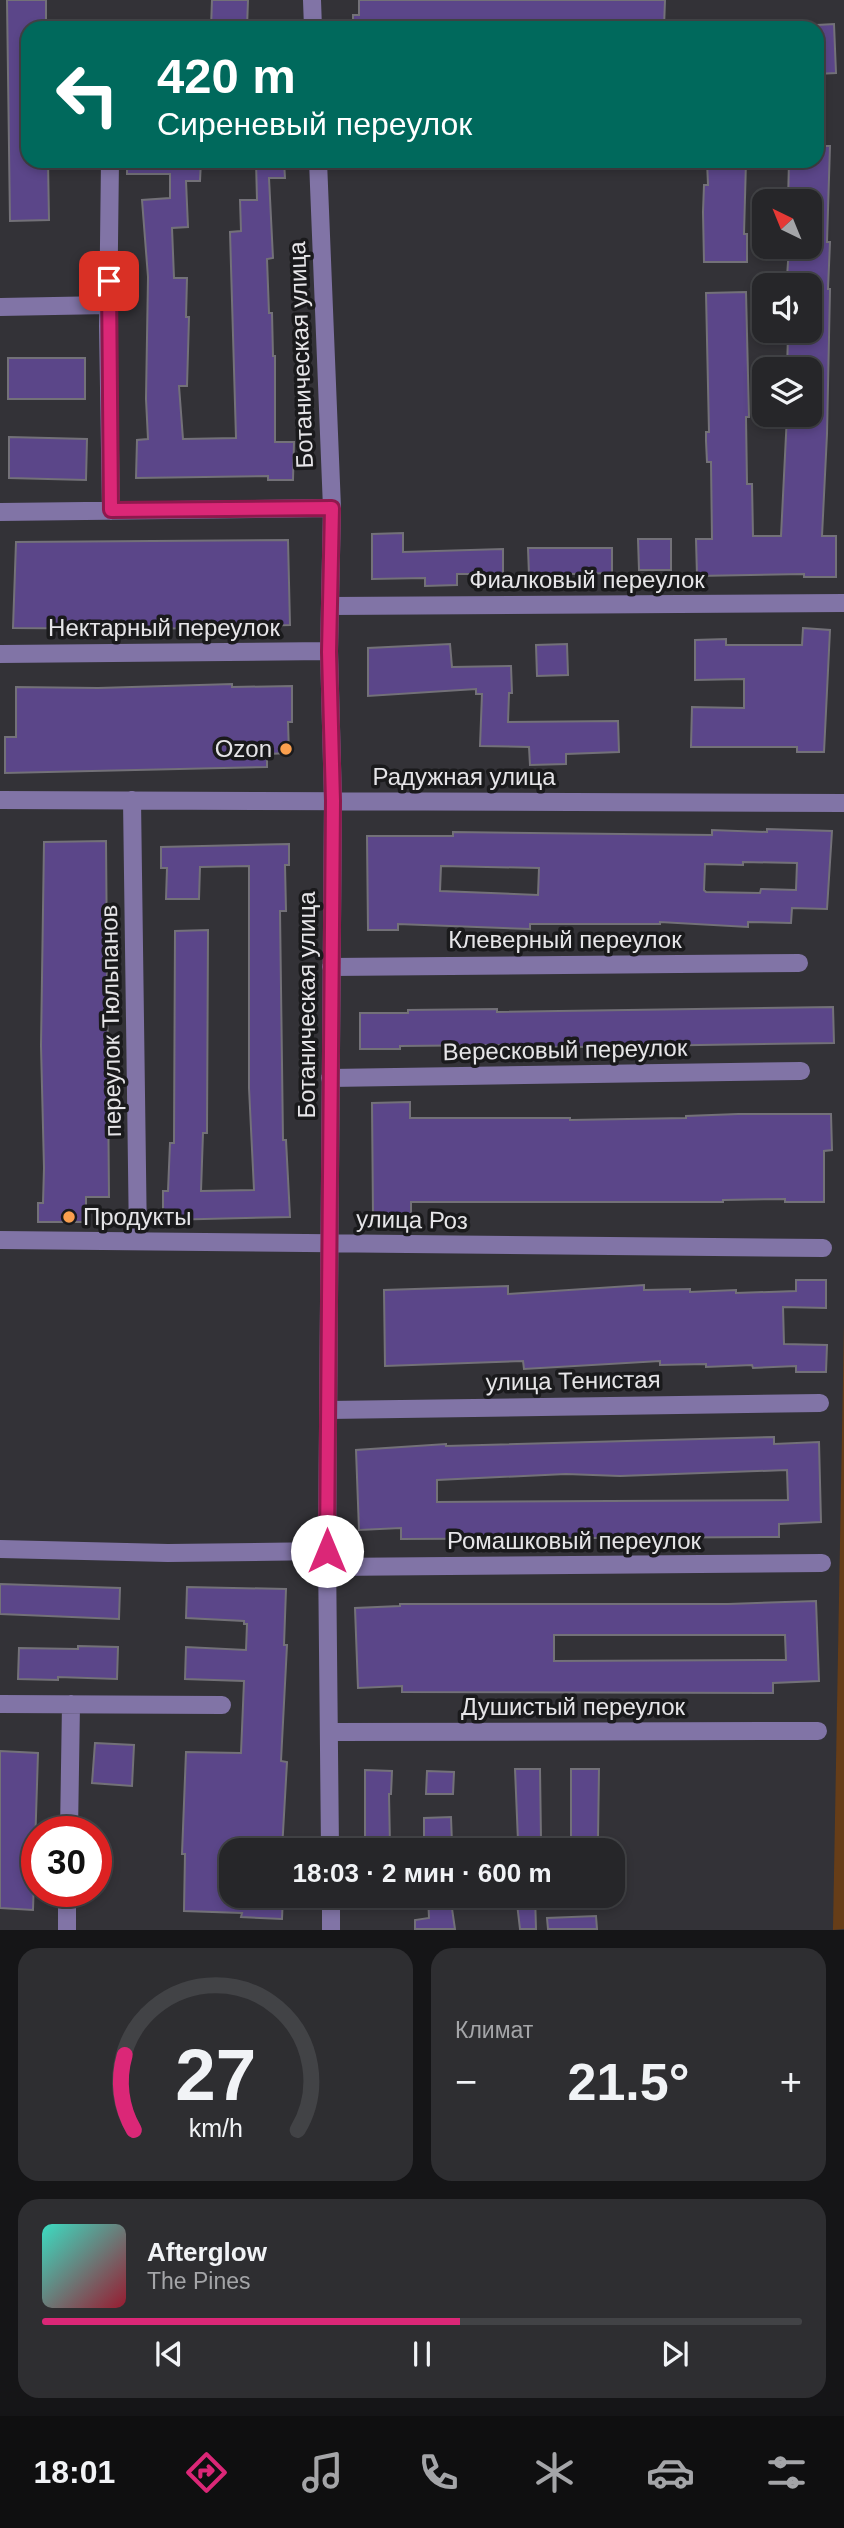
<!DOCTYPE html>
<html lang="ru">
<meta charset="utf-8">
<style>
body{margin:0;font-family:Arial,sans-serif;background:#2e2e31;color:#f1f3f6;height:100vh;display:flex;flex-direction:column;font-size:26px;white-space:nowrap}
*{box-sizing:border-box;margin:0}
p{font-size:23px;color:#a4a5a8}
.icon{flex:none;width:38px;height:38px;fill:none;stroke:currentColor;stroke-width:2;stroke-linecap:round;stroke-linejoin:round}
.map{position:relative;height:1930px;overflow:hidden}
.panel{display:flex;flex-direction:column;gap:18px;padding:18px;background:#151517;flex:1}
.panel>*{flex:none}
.banner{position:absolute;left:21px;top:21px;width:803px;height:147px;border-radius:21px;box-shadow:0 4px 10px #0003,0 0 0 2px #424346;background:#00695c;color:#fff;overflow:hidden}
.needle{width:46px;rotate:317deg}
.tools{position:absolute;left:752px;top:189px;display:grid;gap:14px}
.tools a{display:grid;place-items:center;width:70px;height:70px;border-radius:14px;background:#262629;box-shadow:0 4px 10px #0003,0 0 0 2px #424346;font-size:35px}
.speed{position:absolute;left:21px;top:1816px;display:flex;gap:14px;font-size:35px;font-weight:700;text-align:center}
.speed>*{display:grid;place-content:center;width:91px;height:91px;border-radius:50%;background:#262629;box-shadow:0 4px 10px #0003,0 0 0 2px #424346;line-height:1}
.speed .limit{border:10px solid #d22;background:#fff;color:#111}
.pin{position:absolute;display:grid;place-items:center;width:60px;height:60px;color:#fff;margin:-30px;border-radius:14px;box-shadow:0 4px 10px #0006}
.me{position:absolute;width:77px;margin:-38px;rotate:0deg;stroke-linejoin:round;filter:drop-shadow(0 0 5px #0008)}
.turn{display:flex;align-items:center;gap:24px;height:147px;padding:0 21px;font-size:32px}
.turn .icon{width:91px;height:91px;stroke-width:2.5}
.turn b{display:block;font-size:49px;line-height:60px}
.big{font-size:52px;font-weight:800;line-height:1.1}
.panel .widget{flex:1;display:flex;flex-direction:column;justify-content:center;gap:10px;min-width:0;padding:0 24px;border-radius:21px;background:#2e2e31}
.panel .dial{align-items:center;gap:0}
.dial svg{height:182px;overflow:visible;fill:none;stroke:#424346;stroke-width:7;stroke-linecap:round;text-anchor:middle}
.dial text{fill:#f1f3f6;stroke:none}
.song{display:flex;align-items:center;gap:21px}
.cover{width:84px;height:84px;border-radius:10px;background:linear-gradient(135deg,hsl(170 70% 55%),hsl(350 70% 35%))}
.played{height:7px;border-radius:4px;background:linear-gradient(90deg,#db2777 55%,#424346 55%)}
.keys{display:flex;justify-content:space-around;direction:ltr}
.heat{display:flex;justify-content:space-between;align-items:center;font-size:38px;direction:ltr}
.panel .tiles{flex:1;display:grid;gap:18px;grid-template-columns:1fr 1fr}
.widget:last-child{grid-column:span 2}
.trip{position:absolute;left:219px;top:1838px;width:406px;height:70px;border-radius:21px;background:#262629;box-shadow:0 4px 10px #0003,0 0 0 2px #424346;font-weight:800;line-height:70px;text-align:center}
.tabs{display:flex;height:112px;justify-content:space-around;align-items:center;background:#0f0f10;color:#a4a5a8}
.tabs .icon{width:49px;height:49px}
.tabs .current{color:#db2777}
.tabs b{font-size:32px;color:#f1f3f6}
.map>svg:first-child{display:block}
.green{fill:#663d18}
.building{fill:#5b4689;stroke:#737178;stroke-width:2;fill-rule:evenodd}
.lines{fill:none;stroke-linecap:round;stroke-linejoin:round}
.minor{stroke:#8174a6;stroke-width:18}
.route-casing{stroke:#8e194d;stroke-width:18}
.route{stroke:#db2777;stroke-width:12}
.poi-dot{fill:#fa9f4e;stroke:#1a1a1c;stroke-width:2.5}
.labels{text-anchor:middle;stroke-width:7;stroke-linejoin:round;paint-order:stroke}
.street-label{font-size:24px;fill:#e6e5e8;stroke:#1a1a1c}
.poi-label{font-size:24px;fill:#e6e5e8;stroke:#1a1a1c;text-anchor:end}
</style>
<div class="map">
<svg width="844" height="1930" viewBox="0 0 844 1930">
<rect width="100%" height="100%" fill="#333237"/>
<!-- green -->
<path class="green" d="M844,1323V1929L833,1930V1929Z"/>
<!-- building -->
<path class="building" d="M7,0H46V28H28V161H48L49,220L10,221Z
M212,0H248L247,28H211Z
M359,0H665L664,28H353V15H359Z
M834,24L836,73L817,74V25Z
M817,146H830L827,242H830L828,289H830L827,434L822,536H836V577H804V574L697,576L696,539H712L711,462H707L706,441V432H709L706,293L746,292L749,417H746L747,484H752L753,536H781L787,415H810V369H787L788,335L810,336V278L787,277L789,247H810V201H788L789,161H817Z
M127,161H201L200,181H186L188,227L172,228L174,278H187L186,317H189L187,386H179L183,439L236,438L230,232L241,231L240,200H257L256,161H284L285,178H269L273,258L267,259L269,313H272L273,356H275V442H294L293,480H268V476L136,478L137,440L148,439L146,399L148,277L142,200L170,198V174H127Z
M707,161H746L744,234H747V262H704L703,212L704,185H708Z
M8,358H85V399H8Z
M9,437L87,439L86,480L9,478Z
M403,533V552L503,549V574H457V585L425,586V578L372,579V534Z
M638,539H671V570H639Z
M288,540L290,625L154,629L13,628L16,542Z
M528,548H612V573L529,575Z
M803,628L830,630L824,752H797V747H691L692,707L744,708V679L695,680V640L726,639V645H802Z
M450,644L452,667L511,666L512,693H509L508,722L618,721L619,752L566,754V764L530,765L529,747L480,746L482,694H476V689L368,696V648Z
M567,644L568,675L537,676L536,645Z
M232,684V687L292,686V722H288L289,753L267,754V767L5,773V737H16V687L98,688Z
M767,829L832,831L827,909L792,908L791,923L748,922V927L660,922V924H530V929L398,924V930H368L367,836H453V832L712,835V830L767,832ZM743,862L797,863L796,890L761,889L760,893L706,892L704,890L705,864L743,865ZM441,866L539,868L538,895L440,891Z
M106,841L109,1197H86V1222H38V1203H43L44,1168L41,1046L44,842Z
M289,844V865H285L286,911H280L283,1140H286L290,1217L163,1220V1191H168L170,1143H174L175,931L208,930L207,1133H203L201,1191L254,1190L249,1088V866L200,867L199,899H166L167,868H161V847Z
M833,1007L834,1043L505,1048V1045L400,1046V1049H360V1013H408V1010L497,1009V1012Z
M410,1102V1118H570V1120L686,1118V1116L738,1114H831L832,1150L824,1151V1202H785V1199L723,1200V1202H411V1217H373L372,1103Z
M796,1280H826V1308L783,1307L784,1344L827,1345L826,1372H796V1366L753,1368L752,1365L706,1367V1364L660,1365V1361L524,1369L523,1361L385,1366L384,1290L508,1286V1294L644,1285V1290L690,1289V1292L736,1290V1293L796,1291Z
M774,1437V1444L819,1442L821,1522L779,1524V1537L401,1539V1528L359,1530L356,1450L446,1444V1446ZM787,1470L788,1500L437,1502V1480L566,1474L620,1476Z
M0,1584L120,1588L119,1619L0,1614Z
M187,1587L286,1589L284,1645H287L281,1761L287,1762L282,1850H227L225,1895H283L282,1919L241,1917L242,1913L184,1911L185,1854H182L186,1752L241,1753L244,1681L185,1679L186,1647L246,1650L247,1624H244V1621L186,1618Z
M816,1601L819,1681L773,1683V1693L402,1692V1686L358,1688L355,1608L400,1606V1604H728ZM554,1635H785L786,1660L554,1661Z
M78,1646L118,1647L117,1679L58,1677V1680L18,1679L19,1648L78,1649Z
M95,1743L134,1745L132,1786L92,1783Z
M0,1751L38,1753L33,1910L0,1908Z
M515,1769H540L541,1840L518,1841Z
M571,1769H599L598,1839L571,1840Z
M365,1770L392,1771L391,1794H389L390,1845L365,1846Z
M427,1771L454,1772L453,1794H426Z
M451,1817L452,1844L424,1845V1818Z
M428,1895H450L455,1929H415V1920L429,1918Z
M516,1895H535L536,1929H520Z
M596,1916L597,1929H548L547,1918Z"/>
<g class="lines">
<!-- minor -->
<path class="minor" d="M312,0L313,28
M110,161L108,326L111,511
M318,161L332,508L329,651L333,801L327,1551L330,1850
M0,307L108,305
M0,512L332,508
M330,606L844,603
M0,654L329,651
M0,800L844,803
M132,800L138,1241
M331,967L799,963
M330,1078L801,1071
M0,1240L823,1248
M328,1410L820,1403
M0,1549L168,1553L327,1551
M327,1567L822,1563
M0,1704L222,1705
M329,1732L818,1731
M69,1832L71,1704
M331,1895V1930
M67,1930V1892"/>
</g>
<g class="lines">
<!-- route casing -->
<g class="route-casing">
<path id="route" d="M109,281L111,510L332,508L329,652L333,801L327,1551"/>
</g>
<!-- route -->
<use href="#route" class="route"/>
</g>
<!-- markers -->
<g class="poi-dot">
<circle cx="286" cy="749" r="7"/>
<circle cx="69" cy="1217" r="7"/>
</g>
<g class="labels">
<!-- street labels -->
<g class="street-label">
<text transform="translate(301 355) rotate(-92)" y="8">Ботаническая улица</text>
<text x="587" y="588">Фиалковый переулок</text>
<text x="164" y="636">Нектарный переулок</text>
<text x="464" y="785">Радужная улица</text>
<text x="565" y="948">Клеверный переулок</text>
<text transform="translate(307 1005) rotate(-90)" y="8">Ботаническая улица</text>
<text transform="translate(111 1021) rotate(-91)" y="8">переулок Тюльпанов</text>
<text transform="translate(565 1050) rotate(-1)" y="8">Вересковый переулок</text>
<text transform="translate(412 1220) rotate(1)" y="8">улица Роз</text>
<text transform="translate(573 1381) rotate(-1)" y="8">улица Тенистая</text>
<text x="574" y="1549">Ромашковый переулок</text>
<text x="573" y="1715">Душистый переулок</text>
</g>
<!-- poi labels -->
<g class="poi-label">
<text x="272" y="757">Ozon</text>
<text x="83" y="1225" text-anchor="start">Продукты</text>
</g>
</g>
</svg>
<div class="tools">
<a><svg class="needle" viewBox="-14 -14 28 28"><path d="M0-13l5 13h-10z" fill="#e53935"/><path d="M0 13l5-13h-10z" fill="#a4a5a8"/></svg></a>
<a><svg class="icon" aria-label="sound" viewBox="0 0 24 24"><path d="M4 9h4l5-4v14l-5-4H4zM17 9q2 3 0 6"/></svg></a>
<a><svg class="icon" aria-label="layers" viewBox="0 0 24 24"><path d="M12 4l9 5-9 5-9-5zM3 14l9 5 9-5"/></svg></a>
</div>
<div class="speed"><div class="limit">30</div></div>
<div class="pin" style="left:109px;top:281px;background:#d93025"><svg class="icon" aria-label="arrive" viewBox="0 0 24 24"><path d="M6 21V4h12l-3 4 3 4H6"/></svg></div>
<svg class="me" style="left:327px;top:1551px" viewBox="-20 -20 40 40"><circle r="19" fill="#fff"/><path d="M0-13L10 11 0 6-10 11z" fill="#db2777"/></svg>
<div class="trip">18:03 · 2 мин · 600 m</div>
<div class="banner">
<div class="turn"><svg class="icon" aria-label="left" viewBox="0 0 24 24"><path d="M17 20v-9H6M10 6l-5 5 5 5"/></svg><div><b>420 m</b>Сиреневый переулок</div></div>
</div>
</div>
<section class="panel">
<div class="tiles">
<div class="widget dial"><svg viewBox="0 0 100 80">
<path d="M14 69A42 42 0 1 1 86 69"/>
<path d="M14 69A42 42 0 0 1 10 36" stroke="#db2777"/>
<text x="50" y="56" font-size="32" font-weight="700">27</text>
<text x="50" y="72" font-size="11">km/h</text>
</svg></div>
<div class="widget"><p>Климат</p>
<div class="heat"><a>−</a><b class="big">21.5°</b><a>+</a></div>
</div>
<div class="widget">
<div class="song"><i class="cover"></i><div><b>Afterglow</b><p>The Pines</p></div></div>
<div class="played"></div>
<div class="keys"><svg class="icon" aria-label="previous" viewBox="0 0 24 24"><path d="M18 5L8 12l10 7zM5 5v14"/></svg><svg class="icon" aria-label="pause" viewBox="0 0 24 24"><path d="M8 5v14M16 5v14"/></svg><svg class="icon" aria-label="next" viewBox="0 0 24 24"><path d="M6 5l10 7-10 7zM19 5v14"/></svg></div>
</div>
</div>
</section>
<nav class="tabs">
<b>18:01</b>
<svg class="icon current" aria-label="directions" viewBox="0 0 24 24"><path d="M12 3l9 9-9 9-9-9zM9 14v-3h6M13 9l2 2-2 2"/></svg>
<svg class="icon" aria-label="music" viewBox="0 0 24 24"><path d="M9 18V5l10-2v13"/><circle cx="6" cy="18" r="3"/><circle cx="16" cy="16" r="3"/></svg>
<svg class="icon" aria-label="phone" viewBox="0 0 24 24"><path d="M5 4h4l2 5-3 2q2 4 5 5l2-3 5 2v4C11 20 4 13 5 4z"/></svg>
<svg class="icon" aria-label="climate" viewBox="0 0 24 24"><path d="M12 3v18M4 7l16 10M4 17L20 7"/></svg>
<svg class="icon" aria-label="car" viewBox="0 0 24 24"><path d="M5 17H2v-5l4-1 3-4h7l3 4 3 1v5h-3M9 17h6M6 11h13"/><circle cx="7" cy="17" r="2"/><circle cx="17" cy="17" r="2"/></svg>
<svg class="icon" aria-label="filters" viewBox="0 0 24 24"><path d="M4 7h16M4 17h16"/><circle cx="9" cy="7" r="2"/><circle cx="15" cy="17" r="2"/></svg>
</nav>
